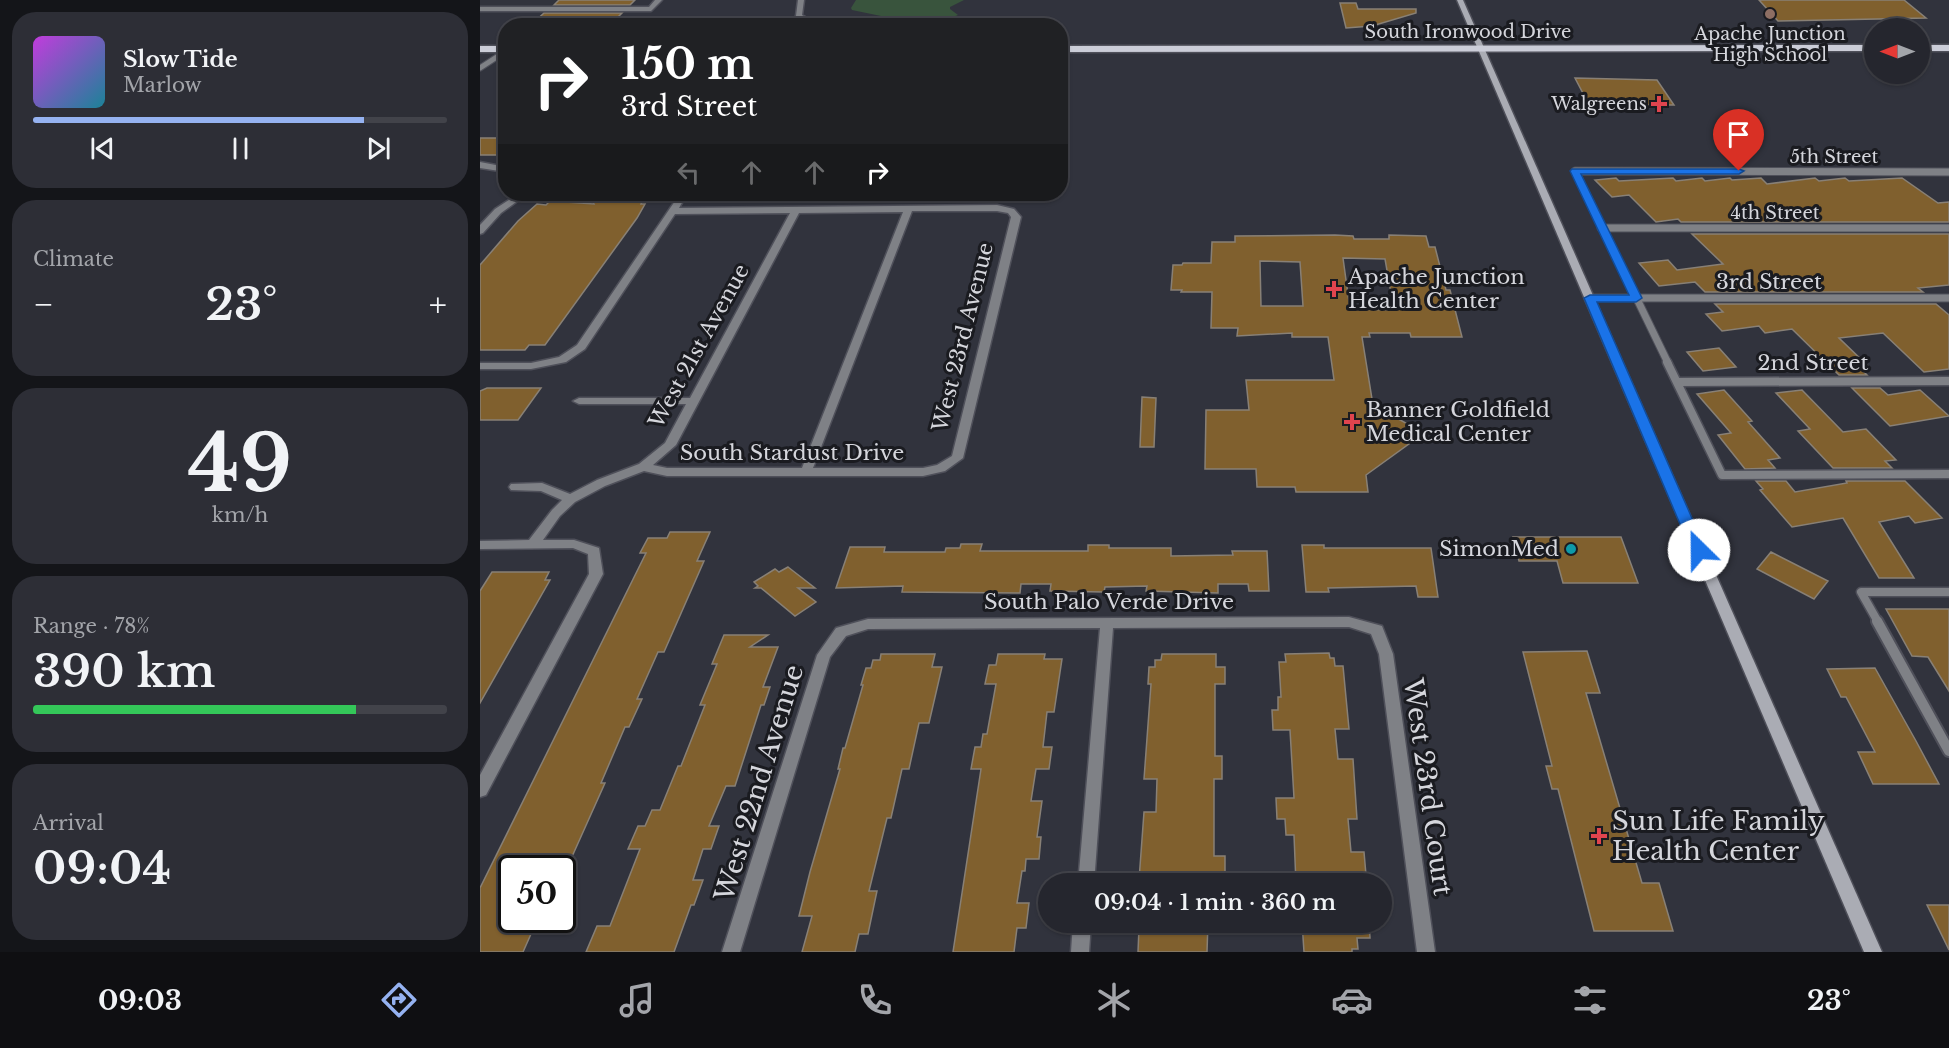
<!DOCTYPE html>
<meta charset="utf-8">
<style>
body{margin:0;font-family:"Libre Baskerville",serif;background:#2d2e36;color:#f1f3f6;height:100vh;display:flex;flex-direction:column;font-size:22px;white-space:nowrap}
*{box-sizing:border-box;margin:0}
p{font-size:20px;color:#a3a5aa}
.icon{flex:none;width:33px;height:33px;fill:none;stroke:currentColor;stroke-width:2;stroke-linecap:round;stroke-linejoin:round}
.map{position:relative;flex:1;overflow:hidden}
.side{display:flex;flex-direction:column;gap:12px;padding:12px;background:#141519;width:480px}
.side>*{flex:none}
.hud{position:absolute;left:18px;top:18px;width:570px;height:183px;border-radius:24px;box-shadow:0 2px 4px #0004,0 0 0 2px #42434a;background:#202124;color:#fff;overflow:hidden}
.needle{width:39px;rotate:270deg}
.controls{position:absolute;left:1384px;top:18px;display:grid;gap:12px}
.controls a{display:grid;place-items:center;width:66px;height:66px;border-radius:50%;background:#25262e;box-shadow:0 2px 4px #0004,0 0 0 2px #42434a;font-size:30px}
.speed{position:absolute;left:18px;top:855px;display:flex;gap:12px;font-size:30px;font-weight:700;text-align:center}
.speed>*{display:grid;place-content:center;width:78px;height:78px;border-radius:50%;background:#25262e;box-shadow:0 2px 4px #0004,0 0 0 2px #42434a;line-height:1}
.speed .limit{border:3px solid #111;border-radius:9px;background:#fff;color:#111}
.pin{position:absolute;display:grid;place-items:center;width:51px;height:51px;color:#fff;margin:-62px -26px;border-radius:50% 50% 50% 0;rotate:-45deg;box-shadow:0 0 6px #0007}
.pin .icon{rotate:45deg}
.me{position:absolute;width:66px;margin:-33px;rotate:337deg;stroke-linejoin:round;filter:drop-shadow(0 0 4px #0008)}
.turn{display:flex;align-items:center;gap:21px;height:126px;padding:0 24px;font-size:27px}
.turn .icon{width:78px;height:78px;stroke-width:2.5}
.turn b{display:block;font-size:42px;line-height:51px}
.lanes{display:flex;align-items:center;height:57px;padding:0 24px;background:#0003;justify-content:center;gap:30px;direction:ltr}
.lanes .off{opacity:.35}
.big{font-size:45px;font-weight:600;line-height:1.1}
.side .card{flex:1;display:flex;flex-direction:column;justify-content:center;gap:9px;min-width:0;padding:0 21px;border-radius:24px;background:#2d2e36}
.side .dial{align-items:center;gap:0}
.dial b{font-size:78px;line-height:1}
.song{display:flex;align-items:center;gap:18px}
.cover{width:72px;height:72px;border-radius:9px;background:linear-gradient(135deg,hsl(290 70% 55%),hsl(190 70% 35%))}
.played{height:6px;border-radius:3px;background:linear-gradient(90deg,#95b2f1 80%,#42434a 80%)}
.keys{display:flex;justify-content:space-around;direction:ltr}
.heat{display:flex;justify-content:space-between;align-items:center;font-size:33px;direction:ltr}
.charge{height:9px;border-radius:4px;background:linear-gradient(90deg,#34c759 78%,#42434a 0)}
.trip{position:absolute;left:558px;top:873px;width:354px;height:60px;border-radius:30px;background:#25262e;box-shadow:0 2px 4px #0004,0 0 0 2px #42434a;font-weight:600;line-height:60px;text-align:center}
.tabs{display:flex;height:96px;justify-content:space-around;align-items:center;background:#0f0f12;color:#a3a5aa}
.tabs .icon{width:42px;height:42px}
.tabs .current{color:#95b2f1}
.tabs b{font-size:27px;color:#f1f3f6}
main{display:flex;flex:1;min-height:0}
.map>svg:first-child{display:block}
.green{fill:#39543d}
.building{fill:#80602e;stroke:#888076;stroke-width:1.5;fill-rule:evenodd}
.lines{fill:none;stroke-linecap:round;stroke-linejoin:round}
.lane-far3-casing{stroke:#4f505a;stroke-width:7}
.lane-far2-casing{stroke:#4f505a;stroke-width:9}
.lane-far1-casing{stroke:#4f505a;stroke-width:11}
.lane-casing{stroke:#4f505a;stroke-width:14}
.street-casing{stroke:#4f505a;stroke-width:3}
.secondary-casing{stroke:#4f505a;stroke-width:3}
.primary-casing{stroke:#4f505a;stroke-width:3}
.lane-far3{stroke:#7f8186;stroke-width:5}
.lane-far2{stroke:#7f8186;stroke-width:7}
.lane-far1{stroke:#7f8186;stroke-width:8}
.lane{stroke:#7f8186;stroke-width:10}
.street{fill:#7f8186;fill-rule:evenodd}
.secondary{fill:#aaacb4;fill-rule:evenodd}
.primary{fill:#cbcdd8;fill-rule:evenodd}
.route{fill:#1a73e8;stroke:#114b97;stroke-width:1.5}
.education-dot{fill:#8d6e63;stroke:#1a1b20;stroke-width:2}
.health-dot{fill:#e0444e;stroke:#1a1b20;stroke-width:2}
.culture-dot{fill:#0f9aa8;stroke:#1a1b20;stroke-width:2}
.labels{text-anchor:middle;stroke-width:6;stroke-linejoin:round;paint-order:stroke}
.far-street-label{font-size:18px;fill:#d5d6dc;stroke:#1a1b20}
.far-poi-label{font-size:18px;fill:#d5d6dc;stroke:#1a1b20}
.poi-label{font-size:21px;fill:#d5d6dc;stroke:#1a1b20;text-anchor:start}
.street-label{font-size:21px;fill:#d5d6dc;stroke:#1a1b20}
.near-street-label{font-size:26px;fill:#d5d6dc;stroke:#1a1b20}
.near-poi-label{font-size:26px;fill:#d5d6dc;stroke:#1a1b20;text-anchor:start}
</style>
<main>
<section class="side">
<div class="card">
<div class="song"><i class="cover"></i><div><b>Slow Tide</b><p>Marlow</p></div></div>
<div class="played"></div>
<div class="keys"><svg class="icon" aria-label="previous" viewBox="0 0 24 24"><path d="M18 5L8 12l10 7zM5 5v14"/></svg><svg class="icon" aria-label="pause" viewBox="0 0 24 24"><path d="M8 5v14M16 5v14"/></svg><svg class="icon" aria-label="next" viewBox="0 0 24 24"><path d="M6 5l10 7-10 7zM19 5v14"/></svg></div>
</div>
<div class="card"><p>Climate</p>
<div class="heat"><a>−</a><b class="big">23°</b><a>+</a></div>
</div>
<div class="card dial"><b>49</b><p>km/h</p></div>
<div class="card"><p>Range · 78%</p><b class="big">390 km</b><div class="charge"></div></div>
<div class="card"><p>Arrival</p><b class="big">09:04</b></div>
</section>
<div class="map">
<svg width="1469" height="952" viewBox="0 0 1469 952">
<rect width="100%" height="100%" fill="#31333d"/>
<!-- green -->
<path class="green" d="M376,0H484L470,7V9L478,15C462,23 448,21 431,22C421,22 412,27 403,24L401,16L372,10L371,8Z"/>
<!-- building -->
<path class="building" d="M79,0H155L150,5H74Z
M1279,0H1424L1446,18L1298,21Z
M860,3H876L878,9H936V13L892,26L866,28Z
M64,13H142L129,26H50Z
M1095,78L1177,80L1194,105H1113L1111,101H1107Z
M0,138H26V155H0Z
M1136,178L1139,181L1193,178L1196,181L1222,178L1225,181L1250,178L1252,180L1281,178L1287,184L1335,178L1339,181L1365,178L1369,181L1422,178L1458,203L1469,202V222H1201L1198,219L1176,222L1149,195L1132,197L1115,180Z
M163,200L161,204H165L157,218L65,345H49L45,350H0V265L38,221L57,204L66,205L70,201L114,204L113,202Z
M1212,234H1469V285L1438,288L1443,292H1225L1215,282L1179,286L1159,263L1188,260L1197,270L1243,264Z
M855,235L873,236L874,239H909V235L946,236L949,247H955L966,290H970L982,337H931L930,333H889L890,337H882L893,405L944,433L886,475L888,492H816L815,487H777L776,469H725L726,410H769L766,380H854L848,337H812V333L757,336L758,328H731L732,292H701L702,290H691L693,265H702L703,263H731L732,242H755V236ZM863,258L905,259L914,310L870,309ZM780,261L820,262L823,306H781Z
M1235,304H1456L1469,315V369L1444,372L1403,333L1359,338L1389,367L1380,368L1387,375H1359L1312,329L1285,333L1279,326L1242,331L1226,314L1243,312Z
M1239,348L1256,367L1223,371L1207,352Z
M7,388H61L38,420H0V391Z
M1372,388H1400L1408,395L1440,390L1469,416L1410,426Z
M1244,390L1272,421L1268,422L1300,458L1288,460L1295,468L1265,469L1238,435L1251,433L1217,394Z
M1322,390L1363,432L1386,429L1416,460L1405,461L1412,468H1353L1318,431L1330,429L1296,393Z
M662,397L676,398L674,447H660Z
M1276,481H1306L1315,492L1367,483L1366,481H1425L1462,518L1435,523L1429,516L1399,522L1434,578H1399L1363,518L1312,527L1280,490L1283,489Z
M190,532H230L217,561H224L184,652H178L157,699H162L149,727H145L121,783H125L82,879V863H32V925H55L43,952H0V888L166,553H160L168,538H187Z
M1033,537H1141L1158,583H1083L1077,561H1039Z
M481,544H502L500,551H608V545H629V548H691V556L753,555L752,551H787L789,591H769L768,584H738V593L666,591L667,586L625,587L624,592L570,591L571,584H541L540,593L422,592L423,586L356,588L370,547H405L404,552H465L466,548H480Z
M822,545H844V548H951L958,597H938L936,586L848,588L849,592H826Z
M1291,552L1348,581L1334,599L1277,569Z
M308,567L335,588H318L336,602L315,616L281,588H275L278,586L274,582L295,569L299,572Z
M12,572H69L65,580H70L0,703V591Z
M1406,609H1469V691L1448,657L1432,656Z
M244,635H288L270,647H298L283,687H290L284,705H281L255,786H246L229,826H239L231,849H223L213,880H223L214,905H211L194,952H106L117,926H130L160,849H148L158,826H165L172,810H180L198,766H201L225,705H220L237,664H232Z
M1107,651L1120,693H1106L1162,883H1179L1193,931H1114L1078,789H1072L1066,766H1072L1043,652Z
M849,653L850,658H854L855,666H863L869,729H855L858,759H873L877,819H868L871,852H884L886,875H874L875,884H816L814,835H806L805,819H797L796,798H814L810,730H793L792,710H798V697H801L799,662H806L805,654Z
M401,654H455L452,667H462L449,723H439L429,769H422L411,818H407L389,891H397L388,934H379L375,952H322L332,916H319L330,872L360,769H358L363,748H365L383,685H381L386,668H391L393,660H400Z
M518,654H565L564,659H582L574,712H567L563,747H572L569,769H556L551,801H562L557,837H561L559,859H546L545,871H542L537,903H549L546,928H537L534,952H473L501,769H491L495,747H501L503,734H507L516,684H505L509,665H516Z
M682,654H736V667H745V684H735V756H742V779H734V856H745V880H736V884H670V880H659L664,812H676L677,779H664L671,684H668L669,667H675V660H681Z
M1395,668L1436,741L1459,784H1393L1378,752H1395L1366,697H1361L1347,669Z
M1447,905H1469V950Z
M673,922H728L727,952H658L659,928H673Z
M822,922H889L890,938H877L878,949H872V952H824Z"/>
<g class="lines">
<!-- lane-far3 casing -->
<g class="lane-far3-casing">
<path id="lane-far3" d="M0,68L26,51"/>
</g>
<!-- lane-far2 casing -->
<g class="lane-far2-casing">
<path id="lane-far2" d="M1121,228H1469
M1109,298H1469
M1188,363L1095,171L1469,172"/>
</g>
<!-- lane-far1 casing -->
<g class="lane-far1-casing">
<path id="lane-far1" d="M1187,362L1242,475L1469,474
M1197,382L1469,381
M1398,622L1381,592H1469"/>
</g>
<!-- lane casing -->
<g class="lane-casing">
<path id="lane" d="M1397,621L1469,751"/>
</g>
<!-- street casing -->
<g class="street-casing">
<path id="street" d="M175,0H182L171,11H0V7H169Z
M318,0H324L322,15L330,20L329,26H322L323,21L320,19L314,26H307L316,16Z
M0,162L26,167V172L0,168Z
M38,194H47L21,213L3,233L0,234V225L15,209Z
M196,194H204L203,201L199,208L517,205L534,209L541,217L483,458L465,471L443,476H187L164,471L125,486L95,502L80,516L63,540H94L119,548L123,574L6,795L0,797V775L109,574L108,554L93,548L0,549V541L49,540L72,510L82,500L61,491L31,490L29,487L31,484L62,483L90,494L117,480L159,464L185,443L206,404H99L93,401L99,398H210L310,213L195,214L105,349L86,362L51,369H0V363H51L79,357L97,345L195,201ZM432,211H517L528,213L531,217L472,456L457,465L443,468H333ZM423,212L322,468H187L173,465L196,445L319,213Z
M869,617L902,626L913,654L955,952H937L899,654L891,634L869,627L633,628L614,884H598L620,628L388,629L366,636L350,657L260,952H242L337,655L356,628L388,619Z
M593,922H611L609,952H591Z"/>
</g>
<!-- secondary casing -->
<g class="secondary-casing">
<path id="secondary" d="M977,0H983L1402,952H1384Z"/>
</g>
<!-- primary casing -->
<g class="primary-casing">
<path id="primary" d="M1395,45V51L580,52V46Z
M1440,45H1469V51H1440Z
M0,46H26V52H0Z"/>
</g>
<!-- lane-far3 -->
<use href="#lane-far3" class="lane-far3"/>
<!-- lane-far2 -->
<use href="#lane-far2" class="lane-far2"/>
<!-- lane-far1 -->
<use href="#lane-far1" class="lane-far1"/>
<!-- lane -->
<use href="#lane" class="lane"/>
<!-- street -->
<use href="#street" class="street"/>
<!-- secondary -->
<use href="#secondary" class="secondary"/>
<!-- primary -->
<use href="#primary" class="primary"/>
</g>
<!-- route -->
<path class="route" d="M1092,169H1259L1264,171L1259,174H1101L1162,298L1156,302H1117L1226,550L1224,553H1214L1211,550L1104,298L1110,295H1149L1090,171Z"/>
<!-- markers -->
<circle class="education-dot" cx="1290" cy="14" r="6"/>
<g class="health-dot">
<path d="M1176 95h6v6h6v6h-6v6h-6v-6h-6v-6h6z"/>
<path d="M851 280h6v6h6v6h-6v6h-6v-6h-6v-6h6z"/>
<path d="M869 413h6v6h6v6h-6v6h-6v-6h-6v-6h6z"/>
<path d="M1116 827h6v6h6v6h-6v6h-6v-6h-6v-6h6z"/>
</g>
<circle class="culture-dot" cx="1091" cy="549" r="6"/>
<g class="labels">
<!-- far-street labels -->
<g class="far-street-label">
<text x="988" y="38">South Ironwood Drive</text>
<text x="1354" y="163">5th Street</text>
<text x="1295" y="219">4th Street</text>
</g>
<!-- far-poi labels -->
<g class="far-poi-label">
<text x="1290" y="40">Apache Junction<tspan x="1290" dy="21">High School</tspan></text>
<text x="1167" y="110" text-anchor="end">Walgreens</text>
</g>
<!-- poi labels -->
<g class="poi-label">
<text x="868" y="284">Apache Junction<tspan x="868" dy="24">Health Center</tspan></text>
<text x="886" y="417">Banner Goldfield<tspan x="886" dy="24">Medical Center</tspan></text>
<text x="1079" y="556" text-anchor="end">SimonMed</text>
</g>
<!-- street labels -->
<g class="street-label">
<text x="1289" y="289">3rd Street</text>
<text transform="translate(483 337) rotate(-76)" y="7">West 23rd Avenue</text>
<text transform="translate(219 346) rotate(-61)" y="7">West 21st Avenue</text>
<text x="1333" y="370">2nd Street</text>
<text x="312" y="460">South Stardust Drive</text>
<text x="629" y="609">South Palo Verde Drive</text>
</g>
<!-- near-street labels -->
<g class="near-street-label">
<text transform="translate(279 783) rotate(-73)" y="9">West 22nd Avenue</text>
<text transform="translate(948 787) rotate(82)" y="9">West 23rd Court</text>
</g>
<!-- near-poi labels -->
<g class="near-poi-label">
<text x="1132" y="830">Sun Life Family<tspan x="1132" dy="30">Health Center</tspan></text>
</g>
</g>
</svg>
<div class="controls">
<a><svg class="needle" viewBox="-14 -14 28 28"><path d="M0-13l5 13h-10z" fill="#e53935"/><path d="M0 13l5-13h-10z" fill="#a3a5aa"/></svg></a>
</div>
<div class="speed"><div class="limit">50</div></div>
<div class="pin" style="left:1259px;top:171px;background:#d93025"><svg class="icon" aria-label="arrive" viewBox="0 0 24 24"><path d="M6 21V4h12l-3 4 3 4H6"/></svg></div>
<svg class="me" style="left:1219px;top:550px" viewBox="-20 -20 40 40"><circle r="19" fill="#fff"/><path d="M0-13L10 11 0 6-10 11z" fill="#1a73e8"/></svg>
<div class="trip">09:04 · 1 min · 360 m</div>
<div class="hud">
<div class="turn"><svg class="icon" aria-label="right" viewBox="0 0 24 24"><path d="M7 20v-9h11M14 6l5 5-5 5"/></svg><div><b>150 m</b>3rd Street</div></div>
<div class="lanes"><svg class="icon off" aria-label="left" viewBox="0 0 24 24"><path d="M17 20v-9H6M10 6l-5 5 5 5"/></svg><svg class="icon off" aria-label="ahead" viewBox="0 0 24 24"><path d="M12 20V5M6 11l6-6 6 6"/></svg><svg class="icon off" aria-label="ahead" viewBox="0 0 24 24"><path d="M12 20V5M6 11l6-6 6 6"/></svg><svg class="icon" aria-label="right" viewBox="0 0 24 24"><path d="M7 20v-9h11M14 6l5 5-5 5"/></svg></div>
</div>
</div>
</main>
<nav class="tabs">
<b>09:03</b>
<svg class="icon current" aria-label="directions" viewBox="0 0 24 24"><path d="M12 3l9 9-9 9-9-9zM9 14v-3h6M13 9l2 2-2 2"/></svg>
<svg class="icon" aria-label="music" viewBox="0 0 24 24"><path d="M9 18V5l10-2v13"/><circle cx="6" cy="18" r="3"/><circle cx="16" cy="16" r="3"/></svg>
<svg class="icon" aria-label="phone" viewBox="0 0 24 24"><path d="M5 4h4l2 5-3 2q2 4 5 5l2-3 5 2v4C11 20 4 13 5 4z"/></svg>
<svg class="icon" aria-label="climate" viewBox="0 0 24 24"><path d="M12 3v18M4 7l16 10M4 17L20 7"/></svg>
<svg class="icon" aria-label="car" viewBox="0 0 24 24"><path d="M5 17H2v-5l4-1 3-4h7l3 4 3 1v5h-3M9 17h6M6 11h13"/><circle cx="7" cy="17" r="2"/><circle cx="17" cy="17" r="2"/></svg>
<svg class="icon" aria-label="filters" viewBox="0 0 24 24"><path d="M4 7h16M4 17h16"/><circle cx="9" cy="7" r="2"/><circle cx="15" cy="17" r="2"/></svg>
<b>23°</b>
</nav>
